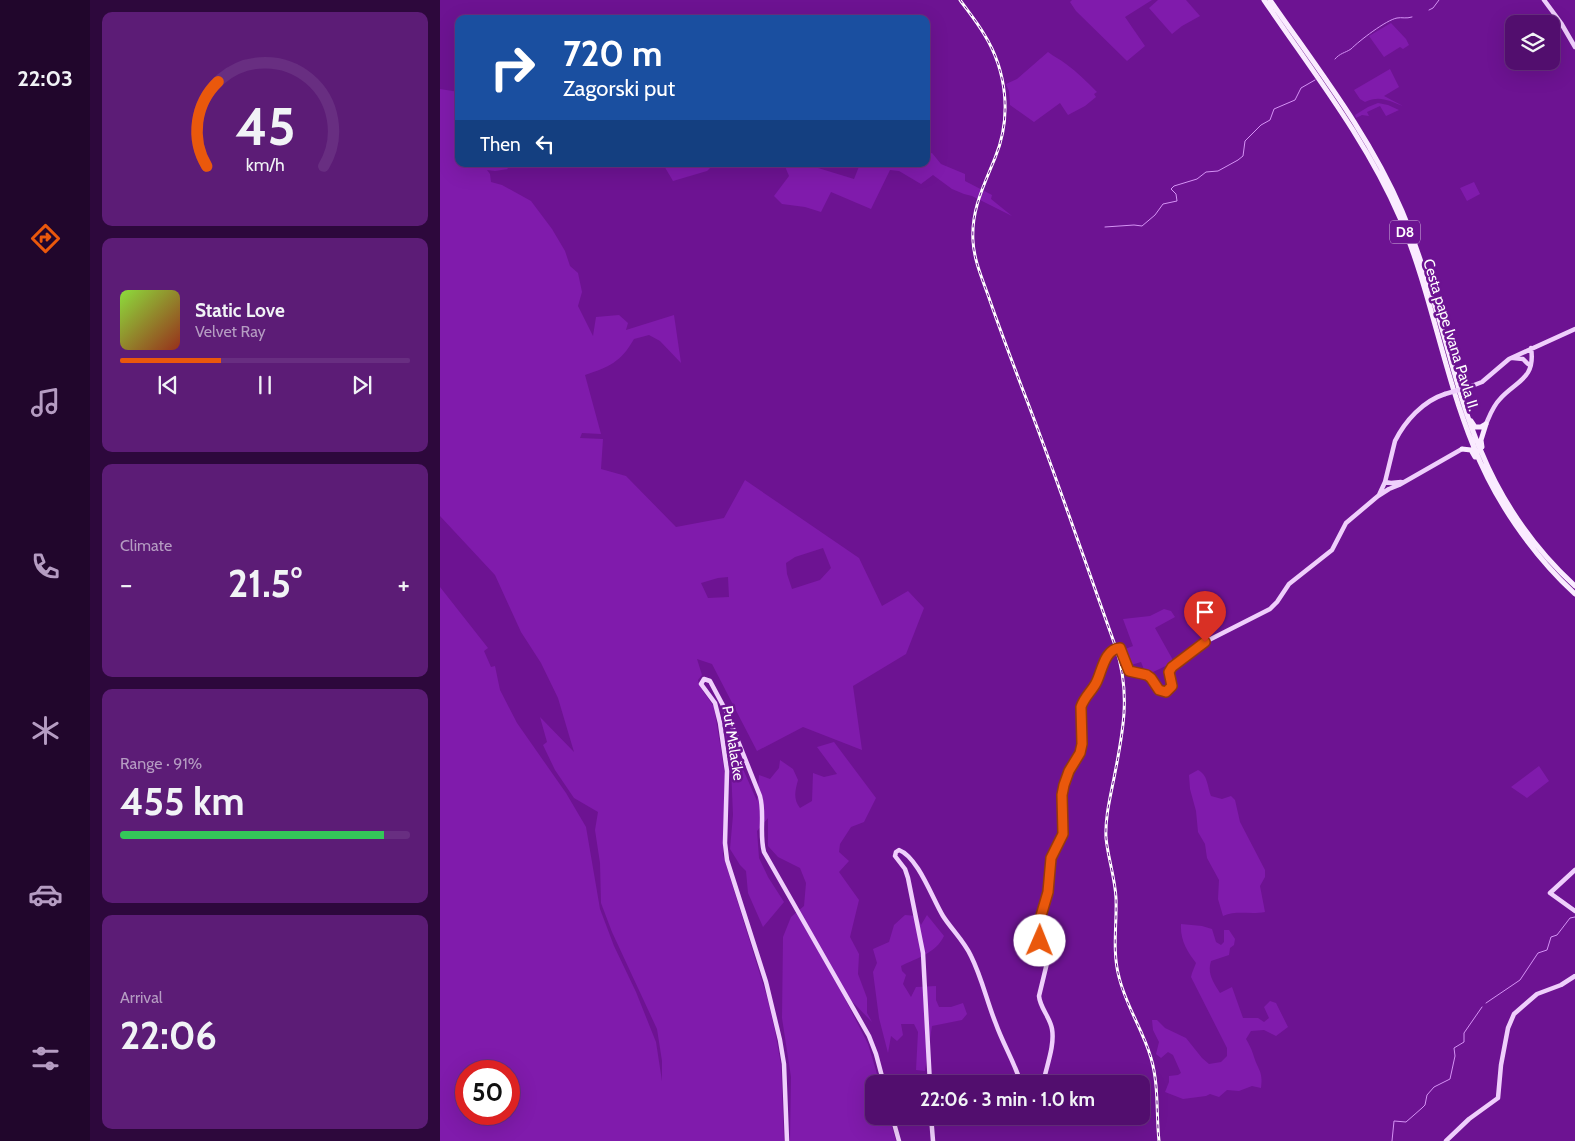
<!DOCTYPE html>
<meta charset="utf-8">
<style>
body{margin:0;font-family:Cabin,sans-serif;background:#5c1c76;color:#f1f3f6;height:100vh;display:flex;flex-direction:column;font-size:19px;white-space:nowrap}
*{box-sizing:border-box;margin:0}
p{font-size:16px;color:#b59cc2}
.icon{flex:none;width:28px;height:28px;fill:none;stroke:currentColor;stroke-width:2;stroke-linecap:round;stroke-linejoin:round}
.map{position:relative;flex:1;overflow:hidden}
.drawer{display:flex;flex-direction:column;gap:12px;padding:12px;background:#2d083c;width:350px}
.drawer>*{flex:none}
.hud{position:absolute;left:15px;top:15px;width:475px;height:152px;border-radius:10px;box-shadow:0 5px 20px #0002,0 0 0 1px #682e81;background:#1a4fa0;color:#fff;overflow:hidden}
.buttons{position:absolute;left:1065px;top:15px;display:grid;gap:10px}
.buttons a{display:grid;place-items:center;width:55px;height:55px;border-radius:10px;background:#520e6e;box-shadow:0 5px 20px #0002,0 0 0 1px #682e81;font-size:25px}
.speed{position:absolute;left:15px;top:1060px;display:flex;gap:10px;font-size:25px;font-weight:700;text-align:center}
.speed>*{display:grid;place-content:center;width:65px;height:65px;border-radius:50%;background:#520e6e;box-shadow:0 5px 20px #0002,0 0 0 1px #682e81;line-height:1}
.speed .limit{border:8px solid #d22;background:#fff;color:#111}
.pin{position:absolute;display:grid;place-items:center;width:42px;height:42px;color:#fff;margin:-51px -21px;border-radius:50% 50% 50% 0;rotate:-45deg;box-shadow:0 0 5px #0007}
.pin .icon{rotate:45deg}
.me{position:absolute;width:55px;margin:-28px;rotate:1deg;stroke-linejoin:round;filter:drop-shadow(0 0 4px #0008)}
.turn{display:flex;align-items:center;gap:18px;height:105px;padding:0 25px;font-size:22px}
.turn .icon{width:65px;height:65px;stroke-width:2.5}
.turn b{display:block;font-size:35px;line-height:42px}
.then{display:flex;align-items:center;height:48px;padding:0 25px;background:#0003;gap:10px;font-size:19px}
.big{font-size:38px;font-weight:700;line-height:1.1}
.drawer .widget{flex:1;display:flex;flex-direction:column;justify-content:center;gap:8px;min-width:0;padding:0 18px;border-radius:10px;background:#5c1c76}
.drawer .dial{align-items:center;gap:0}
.dial svg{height:130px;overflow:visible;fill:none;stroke:#682e81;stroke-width:7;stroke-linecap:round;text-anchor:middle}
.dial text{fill:#f1f3f6;stroke:none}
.song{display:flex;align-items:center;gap:15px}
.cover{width:60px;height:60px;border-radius:8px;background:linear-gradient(135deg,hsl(90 70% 55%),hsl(10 70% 35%))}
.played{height:5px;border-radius:2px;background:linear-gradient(90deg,#ea580c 35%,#682e81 35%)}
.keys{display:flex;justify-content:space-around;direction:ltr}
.heat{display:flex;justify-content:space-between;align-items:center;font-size:28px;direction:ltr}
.charge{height:8px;border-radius:4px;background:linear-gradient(90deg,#34c759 91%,#682e81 0)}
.trip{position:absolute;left:425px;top:1075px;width:285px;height:50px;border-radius:10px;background:#520e6e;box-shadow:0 5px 20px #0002,0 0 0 1px #682e81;font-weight:700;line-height:50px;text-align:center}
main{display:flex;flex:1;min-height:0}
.tabs{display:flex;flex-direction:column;width:90px;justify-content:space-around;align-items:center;background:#21062c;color:#b59cc2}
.tabs .icon{width:35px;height:35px}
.tabs .selected{color:#ea580c}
.tabs b{font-size:22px;color:#f1f3f6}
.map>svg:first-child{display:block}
.green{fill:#801bac;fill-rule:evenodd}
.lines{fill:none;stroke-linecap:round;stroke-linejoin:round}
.stream{stroke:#d592f5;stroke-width:1}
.secondary{stroke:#efcffc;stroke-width:4.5}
.primary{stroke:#faebff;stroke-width:5}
.rail-casing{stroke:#fff;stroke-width:3}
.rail{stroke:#6d1392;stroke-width:1;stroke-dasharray:4;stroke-linecap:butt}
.secondary-bridge{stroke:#efcffc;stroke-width:4.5}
.route-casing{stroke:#983908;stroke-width:12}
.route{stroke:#ea580c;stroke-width:9}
.labels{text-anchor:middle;stroke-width:5;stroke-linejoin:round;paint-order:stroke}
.shield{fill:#6d1392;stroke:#d3b8de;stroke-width:1}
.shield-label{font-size:14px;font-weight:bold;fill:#fff}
.street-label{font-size:15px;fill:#fff;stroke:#6d1392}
</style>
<main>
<nav class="tabs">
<b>22:03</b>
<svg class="icon selected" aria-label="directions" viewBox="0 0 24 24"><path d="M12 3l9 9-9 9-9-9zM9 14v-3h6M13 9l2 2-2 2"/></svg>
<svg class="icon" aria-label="music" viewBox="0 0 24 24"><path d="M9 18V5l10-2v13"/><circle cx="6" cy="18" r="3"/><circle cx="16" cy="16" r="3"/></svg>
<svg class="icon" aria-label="phone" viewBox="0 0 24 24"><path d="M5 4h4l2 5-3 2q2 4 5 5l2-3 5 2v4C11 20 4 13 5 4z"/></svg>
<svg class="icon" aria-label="climate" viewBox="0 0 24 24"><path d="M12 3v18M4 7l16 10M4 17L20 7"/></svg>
<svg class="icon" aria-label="car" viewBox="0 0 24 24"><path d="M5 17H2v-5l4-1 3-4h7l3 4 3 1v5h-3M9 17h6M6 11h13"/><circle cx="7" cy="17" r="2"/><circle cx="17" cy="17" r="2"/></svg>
<svg class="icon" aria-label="filters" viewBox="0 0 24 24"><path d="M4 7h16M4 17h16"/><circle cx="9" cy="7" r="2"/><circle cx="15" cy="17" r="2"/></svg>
</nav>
<section class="drawer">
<div class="widget dial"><svg viewBox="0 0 100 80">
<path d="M14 69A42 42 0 1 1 86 69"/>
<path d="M14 69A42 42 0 0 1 21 17" stroke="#ea580c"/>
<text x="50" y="56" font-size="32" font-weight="700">45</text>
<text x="50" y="72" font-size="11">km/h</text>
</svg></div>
<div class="widget">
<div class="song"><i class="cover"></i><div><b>Static Love</b><p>Velvet Ray</p></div></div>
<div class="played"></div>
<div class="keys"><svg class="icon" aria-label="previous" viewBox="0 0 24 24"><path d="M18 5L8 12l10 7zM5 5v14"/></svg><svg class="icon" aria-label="pause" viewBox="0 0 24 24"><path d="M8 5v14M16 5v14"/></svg><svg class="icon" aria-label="next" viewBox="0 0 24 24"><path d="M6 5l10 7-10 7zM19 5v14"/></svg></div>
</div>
<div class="widget"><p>Climate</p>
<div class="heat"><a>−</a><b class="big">21.5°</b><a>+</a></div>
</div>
<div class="widget"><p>Range · 91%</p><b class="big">455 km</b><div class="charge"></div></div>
<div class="widget"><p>Arrival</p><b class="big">22:06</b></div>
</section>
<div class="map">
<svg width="1135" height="1141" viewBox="0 0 1135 1141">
<rect width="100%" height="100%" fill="#6d1392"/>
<!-- green -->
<path class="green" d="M632,0H712L685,17L705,46L687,61L636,11L630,2Z
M718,0H746L760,16L742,26L732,34L709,8Z
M951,23L966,39L969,45L963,49L960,47L944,57L929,36Z
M608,52C614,57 620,59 626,64C637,72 647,82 657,92L654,94L656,97L645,106L628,115L620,103L594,122L570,105L569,91L566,84L577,79Z
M950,69L959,87L944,96L963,106C949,101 940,95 925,102L920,99L914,90Z
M0,89L19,92V164H64L68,169L55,171L47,170L50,174L51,182L62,185L91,201L112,229L125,251L130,266L138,273L142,292L138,306L153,336L156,317L179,315L188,323L186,330L234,315L241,363L220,341L209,335L194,339C181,362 169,367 145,375L161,434L142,433L140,438L163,439L161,469L186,476L236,527L284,518L305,480L419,558L442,606L468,591L484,608L466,654L413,686L422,750L363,727L317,751L272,664L257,659L262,675L258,680C260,690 269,698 274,707L285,775L283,855L327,997L335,1031L341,1065L344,1141H0V587L48,648L44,651L51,667L55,666L60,690L77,723L126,793L146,827L160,909L174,946L196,992L216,1042L222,1081V1061L217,1029L172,932L161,903L160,863L155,830L158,812L134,798L115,770L103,745L107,742L100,717L134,752L118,698L101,663L81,632L55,575L0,516ZM383,548L391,568L380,580L352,589L347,574L346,563L355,557ZM288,577L289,597L268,598L261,583L278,578ZM26,1071H69V1114H26Z
M938,103L948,105L959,110L946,116L940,106L927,112L929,116L922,115L916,118L915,115L928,107Z
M492,153L501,164L525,174V181L552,195L551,199L572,216L532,196L524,194L512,189L493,175L481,184L459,171L450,170L431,209L391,192L381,212L365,207L342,204L334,196L349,176L344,164H365L414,179L420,164H486V154Z
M223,164H274L267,171L233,181Z
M1034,182L1040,194L1027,201L1020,188Z
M724,609L731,611L735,617L715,628L734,662L711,673L705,672L701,662L691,665L685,649L693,646L683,619L710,616Z
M285,728L317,801L319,775L330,779L339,768L340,760L353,769L358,780C355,791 353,799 360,808L372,801L373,773L384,777L397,774L377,747L394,742L436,798L424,822L411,827L400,844L399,852L409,861L399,872L419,900L410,937L419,954L418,974L427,998V1013L432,1022L400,989L428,1044L440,1084H434V1116H449L456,1141H350L351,1077L342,1018L343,937L351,917L364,906L366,883L360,868L338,857L328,846V818L317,831L319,858L328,877L344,902L323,927L308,893L306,871L300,865L290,849L293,815L291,768Z
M1099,766L1109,781L1087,798L1071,787Z
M758,770C768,775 767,786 771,796L782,799L791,796L795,800L800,822L825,870V877L820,886L825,912C810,915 797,910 783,916L778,899L779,880L767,858L765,844L758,832L756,811L750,789L749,775Z
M465,915L477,916L481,925L487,915L504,936C496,953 477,958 461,966L462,971L466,975L463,984L471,997L476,987L496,986V1000L499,1007H511L523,1003L527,1014L522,1020L492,1026L485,1071L476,1070L478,1032L474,1024H461L463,1035L457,1041L451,1036L448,1053L439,1018L433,972L437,963L433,949L449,942L454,925Z
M741,924L762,926L772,929L776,942L781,945L784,942V930H789L795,939L794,945L790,948L789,955L771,961C767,973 773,982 780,993L792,987L803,1018H818L824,1022L829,1018L824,1007L830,1001L836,1003L848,1027L836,1036L824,1030L811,1031L806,1039C810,1046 812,1050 814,1057C819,1072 823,1071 821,1088L812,1086L799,1091L787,1090L779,1097L770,1094L766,1096L743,1099L725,1092L729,1082V1076L738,1075L741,1073L733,1055L728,1052L721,1058L716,1054L719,1042L713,1030L712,1020H717L725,1028L746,1038L762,1058L769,1064L781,1062L787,1056V1048L751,977L752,973L756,963C747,951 740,940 741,924Z"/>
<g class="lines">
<!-- stream -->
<path class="stream" d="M989,10L993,8L999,0
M895,59C900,53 905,53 911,49C919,41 946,20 957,18C962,17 966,19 972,17
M665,227L694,225L702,226L715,215L723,204L737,201L736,194L731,189L734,186L757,179L766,172L778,171L798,160L803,156L805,141L821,125L830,120L834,109L855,100L861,88L875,80
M1046,1003L1080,980L1098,953L1107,950L1111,937L1117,935L1130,918L1135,917
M952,1141L954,1121L966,1122L982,1108L985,1105L987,1095L994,1087L1010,1079L1015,1056L1014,1048L1024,1042V1033L1042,1007"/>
<!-- secondary -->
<path class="secondary" d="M1104,0L1121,23L1135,47
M1073,358L1083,359L1088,364
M1029,387L1042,382L1069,359L1135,329
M1046,424C1050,415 1053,406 1060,399C1076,381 1096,379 1091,348
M945,482L951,483L961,482
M939,495L945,482L955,441C965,421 983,401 1005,394
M1135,870L1110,893L1135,911
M490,1084L483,953L468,878L465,869L455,856L456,852L459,850C478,857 493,900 503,916C512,930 524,941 531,956C542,978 547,1002 556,1024C563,1044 575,1063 581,1084
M603,1084C606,1067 615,1046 612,1029C610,1017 600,1008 599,996L607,963L601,941L599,926L608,892L611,858L623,834L622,795L623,785L629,771L640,753L643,744L641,707C644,697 652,691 656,683C662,671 664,649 680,648L689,671L711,678L719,691L726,692L732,686L729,672L731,667L765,642L830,609L837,602L849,584L892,550L906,523L938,496L949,489L959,485L1022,449
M452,1116L459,1141
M491,1116L493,1141
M588,1116L593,1121L598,1119L600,1116
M347,1141L344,1064L340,1040L326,982L287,860L285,843L287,771L280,723L275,703L261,684L264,679L270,681L286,711L320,796C325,814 319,833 324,852L429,1036L436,1054L444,1084
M1006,1141L1029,1119L1058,1098L1061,1065L1068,1028L1074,1014L1097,994L1121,985L1135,976"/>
<!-- primary -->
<path class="primary" d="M824,0C872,71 926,139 960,218C991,292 1003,371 1033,445C1055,501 1091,553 1135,594
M830,0C877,68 929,134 962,211C979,252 992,294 1004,336C1015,375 1025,414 1041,451C1062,502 1094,548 1135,586
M1031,421L1035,427H1041L1046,424
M1042,447L1041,440L1046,424
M1022,449L1031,450L1035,457"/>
<!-- rail casing -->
<g class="rail-casing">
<path id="rail" d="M520,0C528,11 537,22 544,34C567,71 572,117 555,158C544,185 531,210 533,241C534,260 542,278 548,295C560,330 573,364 586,398C618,481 646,565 676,648C691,694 683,732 674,778C670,798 665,818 666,838C668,858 675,878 676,898C677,925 672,951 679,977C686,1006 703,1030 711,1058C719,1085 716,1113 719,1141"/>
</g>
<!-- rail -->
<use href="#rail" class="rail"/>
<!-- secondary-bridge -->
<path class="secondary-bridge" d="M1005,394L1029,387"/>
</g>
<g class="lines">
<!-- route casing -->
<g class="route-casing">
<path id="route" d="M600,941L598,926L608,892L611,858L623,834L622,795L624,785L629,771L640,753L642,744L641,707C644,697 652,691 656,683C662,672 664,649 680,648L689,671L707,675L711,678L719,690L726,692L732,686L729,672L732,667L765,642"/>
</g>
<!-- route -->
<use href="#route" class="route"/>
</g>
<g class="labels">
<!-- shield labels -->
<rect class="shield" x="950" y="220.5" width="30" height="23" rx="4"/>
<g class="shield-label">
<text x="965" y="237">D8</text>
</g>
<!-- street labels -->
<g class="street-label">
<text transform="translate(1011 335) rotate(73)" y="5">Cesta pape Ivana Pavla II.</text>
<text transform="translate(293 743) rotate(81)" y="5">Put Malačke</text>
</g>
</g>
</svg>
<div class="buttons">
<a><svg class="icon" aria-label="layers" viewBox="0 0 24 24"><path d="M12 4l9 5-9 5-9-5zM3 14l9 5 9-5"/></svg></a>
</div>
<div class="speed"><div class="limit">50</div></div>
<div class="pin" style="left:765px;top:642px;background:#d93025"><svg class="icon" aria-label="arrive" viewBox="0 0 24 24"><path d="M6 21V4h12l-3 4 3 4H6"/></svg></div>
<svg class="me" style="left:600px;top:941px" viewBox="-20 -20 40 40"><circle r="19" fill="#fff"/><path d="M0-13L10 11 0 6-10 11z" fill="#ea580c"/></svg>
<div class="trip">22:06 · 3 min · 1.0 km</div>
<div class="hud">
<div class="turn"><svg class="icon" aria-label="right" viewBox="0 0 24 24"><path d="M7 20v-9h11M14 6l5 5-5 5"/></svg><div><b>720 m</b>Zagorski put</div></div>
<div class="then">Then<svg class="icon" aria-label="left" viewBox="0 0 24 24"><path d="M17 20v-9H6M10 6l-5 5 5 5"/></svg></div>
</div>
</div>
</main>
